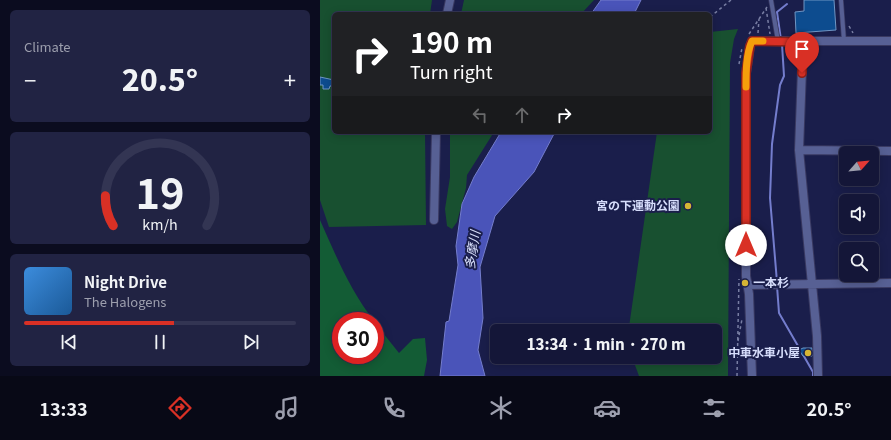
<!DOCTYPE html>
<meta charset="utf-8">
<style>
body{margin:0;font-family:Georgia,"Noto Sans JP",serif;background:#212343;color:#f1f3f6;height:100vh;display:flex;flex-direction:column;font-size:15px;white-space:nowrap}
*{box-sizing:border-box;margin:0}
p{font-size:13px;color:#9d9fae}
.icon{flex:none;width:22px;height:22px;fill:none;stroke:currentColor;stroke-width:2;stroke-linecap:round;stroke-linejoin:round}
.map{position:relative;flex:1;overflow:hidden}
.side{display:flex;flex-direction:column;gap:10px;padding:10px;background:#0b0c1f;width:320px}
.side>*{flex:none}
.banner{position:absolute;left:12px;top:12px;width:380px;height:122px;border-radius:6px;box-shadow:0 2px 10px #0003,0 0 0 1px #333553;background:#202124;color:#fff;overflow:hidden}
.needle{width:26px;rotate:63deg}
.fabs{position:absolute;left:519px;top:146px;display:grid;gap:8px}
.fabs a{display:grid;place-items:center;width:40px;height:40px;border-radius:6px;background:#141638;box-shadow:0 2px 10px #0003,0 0 0 1px #333553;font-size:20px}
.speed{position:absolute;left:12px;top:312px;display:flex;gap:8px;font-size:20px;font-weight:700;text-align:center}
.speed>*{display:grid;place-content:center;width:52px;height:52px;border-radius:50%;background:#141638;box-shadow:0 2px 10px #0003,0 0 0 1px #333553;line-height:1}
.speed .limit{border:6px solid #d22;background:#fff;color:#111}
.pin{position:absolute;display:grid;place-items:center;width:34px;height:34px;color:#fff;margin:-41px -17px;border-radius:50% 50% 50% 0;rotate:-45deg;box-shadow:0 0 4px #0007}
.pin .icon{rotate:45deg}
.me{position:absolute;width:44px;margin:-22px;rotate:0deg;stroke-linejoin:round;filter:drop-shadow(0 0 3px #0008)}
.turn{display:flex;align-items:center;gap:14px;height:84px;padding:0 12px;font-size:18px}
.turn .icon{width:52px;height:52px;stroke-width:2.5}
.turn b{display:block;font-size:28px;line-height:34px}
.lanes{display:flex;align-items:center;height:38px;padding:0 12px;background:#0003;justify-content:center;gap:20px;direction:ltr}
.lanes .off{opacity:.35}
.big{font-size:30px;font-weight:800;line-height:1.1}
.side .card{flex:1;display:flex;flex-direction:column;justify-content:center;gap:6px;min-width:0;padding:0 14px;border-radius:6px;background:#212343}
.side .dial{align-items:center;gap:0}
.dial svg{height:104px;overflow:visible;fill:none;stroke:#333553;stroke-width:7;stroke-linecap:round;text-anchor:middle}
.dial text{fill:#f1f3f6;stroke:none}
.song{display:flex;align-items:center;gap:12px}
.cover{width:48px;height:48px;border-radius:6px;background:linear-gradient(135deg,hsl(210 70% 55%),hsl(210 70% 35%))}
.played{height:4px;border-radius:2px;background:linear-gradient(90deg,#d93025 55%,#333553 55%)}
.keys{display:flex;justify-content:space-around;direction:ltr}
.heat{display:flex;justify-content:space-between;align-items:center;font-size:22px;direction:ltr}
.trip{position:absolute;left:170px;top:324px;width:232px;height:40px;border-radius:6px;background:#141638;box-shadow:0 2px 10px #0003,0 0 0 1px #333553;font-weight:800;line-height:40px;text-align:center}
.dock{display:flex;height:64px;justify-content:space-around;align-items:center;background:#080916;color:#9d9fae}
.dock .icon{width:28px;height:28px}
.dock .selected{color:#d93025}
.dock b{font-size:18px;color:#f1f3f6}
main{display:flex;flex:1;min-height:0}
.map>svg:first-child{display:block}
.green{fill:#185030}
.forest{fill:#135c35}
.water{fill:#4a54b9;stroke:#747dcd}
.lines{fill:none;stroke-linecap:round;stroke-linejoin:round}
.stream{stroke:#747dcd;stroke-width:2}
.building{fill:#0d4c8f;stroke:#6f95c4}
.service-casing{stroke:#393961;stroke-width:5.5}
.minor-casing{stroke:#393961;stroke-width:10}
.path{stroke:#787ea3;stroke-width:1.5;stroke-dasharray:3 3;stroke-linecap:butt}
.service{stroke:#576094;stroke-width:4}
.minor{stroke:#576094;stroke-width:8}
.route-casing{stroke:#8d1f18;stroke-width:10}
.route{stroke:#d93025;stroke-width:7}
.slow{stroke:#f59e0b;stroke-width:7}
.poi-dot{fill:#d5b535;stroke:#1a1e4b;stroke-width:1.5}
.labels{text-anchor:middle;stroke-width:4;stroke-linejoin:round;paint-order:stroke}
.poi-label{font-size:12px;font-weight:bold;fill:#d6ddfb;stroke:#1a1e4b;text-anchor:end}
.water-label{font-size:13px;font-style:italic;fill:#dbe2fd;stroke:#1a1e4b}
</style>
<main>
<section class="side">
<div class="card"><p>Climate</p>
<div class="heat"><a>−</a><b class="big">20.5°</b><a>+</a></div>
</div>
<div class="card dial"><svg viewBox="0 0 100 80">
<path d="M14 69A42 42 0 1 1 86 69"/>
<path d="M14 69A42 42 0 0 1 8 46" stroke="#d93025"/>
<text x="50" y="56" font-size="32" font-weight="700">19</text>
<text x="50" y="72" font-size="11">km/h</text>
</svg></div>
<div class="card">
<div class="song"><i class="cover"></i><div><b>Night Drive</b><p>The Halogens</p></div></div>
<div class="played"></div>
<div class="keys"><svg class="icon" aria-label="previous" viewBox="0 0 24 24"><path d="M18 5L8 12l10 7zM5 5v14"/></svg><svg class="icon" aria-label="pause" viewBox="0 0 24 24"><path d="M8 5v14M16 5v14"/></svg><svg class="icon" aria-label="next" viewBox="0 0 24 24"><path d="M6 5l10 7-10 7zM19 5v14"/></svg></div>
</div>
</section>
<div class="map">
<svg width="571" height="376" viewBox="0 0 571 376">
<rect width="100%" height="100%" fill="#1a1e4b"/>
<!-- green -->
<path class="green" d="M0,0H112L110,14H14V132H105L106,225L9,227L0,200Z
M144,0H274L261,14H141Z
M418,29L414,39L410,63L408,376H319L312,357H395V331H309V327L337,132H390V32Z
M130,132H174L147,175L146,188L137,222L132,229L127,226L125,209L130,177Z"/>
<!-- forest -->
<path class="forest" d="M0,220C16,256 30,290 54,321H21V355H55V323L79,353L93,339L105,338L107,360L104,376H0Z"/>
<!-- water -->
<path class="water" d="M281,0H321L314,14H271Z
M181,132H235L214,172L175,216L160,267L163,318L158,350L165,376H120L126,322L129,321L138,265L136,246L142,204L154,177Z"/>
<g class="lines">
<!-- stream -->
<path class="stream" d="M461,40L457,12L467,4
M457,282L450,198L452,144L460,85L464,76L462,44
M457,286L459,313L493,372V376"/>
</g>
<!-- building -->
<path class="building" d="M484,0H514L516,30L476,33L475,12L484,11Z
M0,77L14,80V86H10L9,89H3V85H0Z
M483,348H492V356H483L479,350Z"/>
<g class="lines">
<!-- service casing -->
<g class="service-casing">
<path id="service" d="M451,0L458,41
M521,0L524,41"/>
</g>
<!-- minor casing -->
<g class="minor-casing">
<path id="minor" d="M127,14L130,0
M483,42L479,150L497,336L498,376
M479,150L571,151
M114,220L116,132
M428,285L571,283
M432,376L429,294L426,276V73L430,46L432,41H571"/>
</g>
<!-- path -->
<path class="path" d="M446,8L450,34
M390,17L411,0
M529,26L533,33
M438,33L439,19
M429,34L447,7
M419,64L422,48
M418,341L422,319
M417,376L419,279"/>
<!-- service -->
<use href="#service" class="service"/>
<!-- minor -->
<use href="#minor" class="minor"/>
</g>
<g class="lines">
<!-- route casing -->
<g class="route-casing">
<path id="route" d="M426,245V73L430,46L432,41L483,42L482,73"/>
</g>
<!-- route -->
<use href="#route" class="route"/>
<!-- slow -->
<path class="slow" d="M426,87C426,72 426,54 432,41H443"/>
</g>
<!-- markers -->
<g class="poi-dot">
<circle cx="368" cy="206" r="4"/>
<circle cx="425" cy="283" r="4"/>
<circle cx="488" cy="353" r="4"/>
</g>
<g class="labels">
<!-- poi labels -->
<g class="poi-label">
<text x="360" y="210">宮の下運動公園</text>
<text x="433" y="287" text-anchor="start">一本杉</text>
<text x="480" y="357">中車水車小屋</text>
</g>
<!-- water labels -->
<g class="water-label">
<text transform="translate(152 250) rotate(-81)" y="5">多摩川</text>
</g>
</g>
</svg>
<div class="fabs">
<a><svg class="needle" viewBox="-14 -14 28 28"><path d="M0-13l5 13h-10z" fill="#e53935"/><path d="M0 13l5-13h-10z" fill="#9d9fae"/></svg></a>
<a><svg class="icon" aria-label="sound" viewBox="0 0 24 24"><path d="M4 9h4l5-4v14l-5-4H4zM17 9q2 3 0 6"/></svg></a>
<a><svg class="icon" aria-label="search" viewBox="0 0 24 24"><circle cx="10" cy="10" r="6"/><path d="M15 15l6 6"/></svg></a>
</div>
<div class="speed"><div class="limit">30</div></div>
<div class="pin" style="left:482px;top:73px;background:#d93025"><svg class="icon" aria-label="arrive" viewBox="0 0 24 24"><path d="M6 21V4h12l-3 4 3 4H6"/></svg></div>
<svg class="me" style="left:426px;top:245px" viewBox="-20 -20 40 40"><circle r="19" fill="#fff"/><path d="M0-13L10 11 0 6-10 11z" fill="#d93025"/></svg>
<div class="trip">13:34 · 1 min · 270 m</div>
<div class="banner">
<div class="turn"><svg class="icon" aria-label="right" viewBox="0 0 24 24"><path d="M7 20v-9h11M14 6l5 5-5 5"/></svg><div><b>190 m</b>Turn right</div></div>
<div class="lanes"><svg class="icon off" aria-label="left" viewBox="0 0 24 24"><path d="M17 20v-9H6M10 6l-5 5 5 5"/></svg><svg class="icon off" aria-label="ahead" viewBox="0 0 24 24"><path d="M12 20V5M6 11l6-6 6 6"/></svg><svg class="icon" aria-label="right" viewBox="0 0 24 24"><path d="M7 20v-9h11M14 6l5 5-5 5"/></svg></div>
</div>
</div>
</main>
<nav class="dock">
<b>13:33</b>
<svg class="icon selected" aria-label="directions" viewBox="0 0 24 24"><path d="M12 3l9 9-9 9-9-9zM9 14v-3h6M13 9l2 2-2 2"/></svg>
<svg class="icon" aria-label="music" viewBox="0 0 24 24"><path d="M9 18V5l10-2v13"/><circle cx="6" cy="18" r="3"/><circle cx="16" cy="16" r="3"/></svg>
<svg class="icon" aria-label="phone" viewBox="0 0 24 24"><path d="M5 4h4l2 5-3 2q2 4 5 5l2-3 5 2v4C11 20 4 13 5 4z"/></svg>
<svg class="icon" aria-label="climate" viewBox="0 0 24 24"><path d="M12 3v18M4 7l16 10M4 17L20 7"/></svg>
<svg class="icon" aria-label="car" viewBox="0 0 24 24"><path d="M5 17H2v-5l4-1 3-4h7l3 4 3 1v5h-3M9 17h6M6 11h13"/><circle cx="7" cy="17" r="2"/><circle cx="17" cy="17" r="2"/></svg>
<svg class="icon" aria-label="filters" viewBox="0 0 24 24"><path d="M4 7h16M4 17h16"/><circle cx="9" cy="7" r="2"/><circle cx="15" cy="17" r="2"/></svg>
<b>20.5°</b>
</nav>
